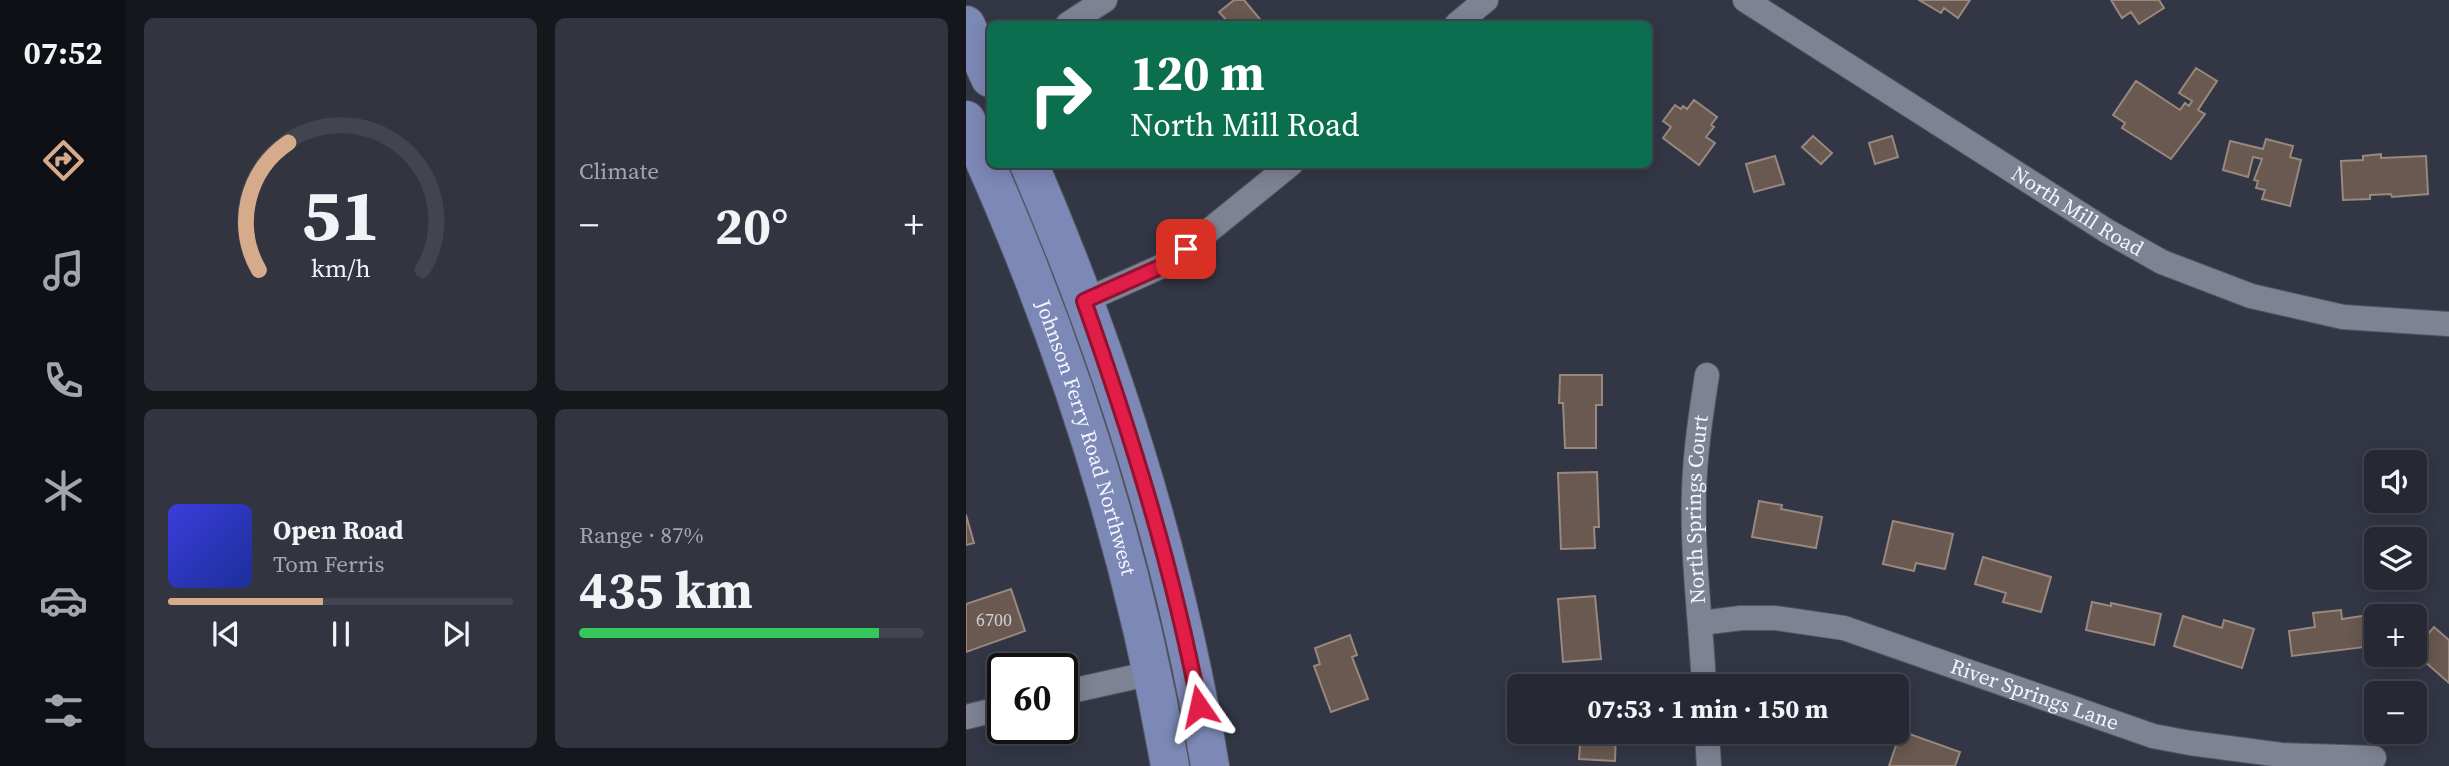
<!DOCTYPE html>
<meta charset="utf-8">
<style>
body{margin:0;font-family:"Source Serif 4",serif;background:#323540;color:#f1f3f6;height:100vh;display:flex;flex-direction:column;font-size:26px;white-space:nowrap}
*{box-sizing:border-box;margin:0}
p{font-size:23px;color:#a4a6ac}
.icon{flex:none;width:38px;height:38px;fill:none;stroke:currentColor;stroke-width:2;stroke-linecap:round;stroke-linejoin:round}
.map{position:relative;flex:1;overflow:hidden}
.panel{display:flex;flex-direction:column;gap:18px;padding:18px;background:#15171d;width:840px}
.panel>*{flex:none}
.guide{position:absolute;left:21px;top:21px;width:665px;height:147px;border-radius:10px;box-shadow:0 4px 18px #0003,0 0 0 2px #42454f;background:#0b6e4f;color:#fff;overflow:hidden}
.controls{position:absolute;left:1398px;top:450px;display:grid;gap:14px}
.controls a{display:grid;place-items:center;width:63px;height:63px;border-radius:10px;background:#262934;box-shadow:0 4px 18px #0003,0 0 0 2px #42454f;font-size:35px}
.speed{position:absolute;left:21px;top:653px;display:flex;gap:14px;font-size:35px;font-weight:700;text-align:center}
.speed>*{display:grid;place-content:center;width:91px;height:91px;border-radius:50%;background:#262934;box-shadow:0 4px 18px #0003,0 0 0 2px #42454f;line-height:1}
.speed .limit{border:4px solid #111;border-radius:10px;background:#fff;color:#111}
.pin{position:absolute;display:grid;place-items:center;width:60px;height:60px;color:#fff;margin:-30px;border-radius:14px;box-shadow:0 4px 10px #0006}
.me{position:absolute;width:77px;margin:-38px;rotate:349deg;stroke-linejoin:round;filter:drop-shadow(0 0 5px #0008)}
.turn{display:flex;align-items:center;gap:24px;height:147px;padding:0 28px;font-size:32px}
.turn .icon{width:91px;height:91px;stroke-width:2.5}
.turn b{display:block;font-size:49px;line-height:60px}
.big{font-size:52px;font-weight:700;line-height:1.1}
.panel .widget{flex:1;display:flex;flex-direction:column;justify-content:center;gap:10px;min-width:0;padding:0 24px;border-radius:10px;background:#323540}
.panel .dial{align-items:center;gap:0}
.dial svg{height:182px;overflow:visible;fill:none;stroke:#42454f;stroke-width:7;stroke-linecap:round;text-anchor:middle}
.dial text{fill:#f1f3f6;stroke:none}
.song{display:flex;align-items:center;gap:21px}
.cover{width:84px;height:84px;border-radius:10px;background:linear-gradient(135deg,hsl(240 70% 55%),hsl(230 70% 35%))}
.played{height:7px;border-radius:4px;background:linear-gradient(90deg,#d6ab8b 45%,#42454f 45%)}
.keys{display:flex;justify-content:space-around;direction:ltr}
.heat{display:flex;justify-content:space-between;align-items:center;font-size:38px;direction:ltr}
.charge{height:10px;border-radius:5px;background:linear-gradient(90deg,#34c759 87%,#42454f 0)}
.panel .tiles{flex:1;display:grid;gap:18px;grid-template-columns:repeat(2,1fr)}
.trip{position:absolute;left:541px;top:674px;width:402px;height:70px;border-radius:10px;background:#262934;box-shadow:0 4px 18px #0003,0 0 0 2px #42454f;font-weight:700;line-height:70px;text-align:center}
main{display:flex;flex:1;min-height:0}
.tab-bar{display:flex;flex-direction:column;width:126px;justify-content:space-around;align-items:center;background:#0f1015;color:#a4a6ac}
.tab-bar .icon{width:49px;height:49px}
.tab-bar .active{color:#d6ab8b}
.tab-bar b{font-size:32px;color:#f1f3f6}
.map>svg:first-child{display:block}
.building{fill:#695950;stroke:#99887e;stroke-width:2}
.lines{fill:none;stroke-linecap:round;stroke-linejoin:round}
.minor-casing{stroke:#535762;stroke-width:26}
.primary-casing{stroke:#535762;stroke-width:40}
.minor{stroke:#7e8393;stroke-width:24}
.primary{stroke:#7c88b5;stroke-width:38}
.route-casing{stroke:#92132f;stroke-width:18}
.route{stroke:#e11d48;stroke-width:12}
.labels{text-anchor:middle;stroke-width:7;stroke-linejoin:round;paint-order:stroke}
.number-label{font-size:18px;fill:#d0ced2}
.street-label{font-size:21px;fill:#f2f5fe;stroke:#1d1f25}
</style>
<main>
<nav class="tab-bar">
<b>07:52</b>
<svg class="icon active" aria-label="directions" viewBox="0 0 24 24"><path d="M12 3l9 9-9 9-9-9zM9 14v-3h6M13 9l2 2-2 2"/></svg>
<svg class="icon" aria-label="music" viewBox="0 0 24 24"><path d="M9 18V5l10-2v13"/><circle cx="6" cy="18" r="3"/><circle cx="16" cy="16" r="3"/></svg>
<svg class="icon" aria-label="phone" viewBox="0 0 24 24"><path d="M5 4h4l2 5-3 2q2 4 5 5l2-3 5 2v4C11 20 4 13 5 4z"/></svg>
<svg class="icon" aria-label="climate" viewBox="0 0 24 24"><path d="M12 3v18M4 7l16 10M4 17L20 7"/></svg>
<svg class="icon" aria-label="car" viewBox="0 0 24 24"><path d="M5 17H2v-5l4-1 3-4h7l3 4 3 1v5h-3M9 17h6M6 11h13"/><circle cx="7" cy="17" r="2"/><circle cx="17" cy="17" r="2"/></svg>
<svg class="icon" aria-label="filters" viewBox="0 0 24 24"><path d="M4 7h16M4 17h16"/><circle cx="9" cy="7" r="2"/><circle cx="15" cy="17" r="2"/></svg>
</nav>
<section class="panel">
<div class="tiles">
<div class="widget dial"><svg viewBox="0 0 100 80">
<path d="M14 69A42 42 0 1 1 86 69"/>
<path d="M14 69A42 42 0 0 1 27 13" stroke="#d6ab8b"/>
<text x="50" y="56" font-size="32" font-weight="700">51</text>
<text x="50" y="72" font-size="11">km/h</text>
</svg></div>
<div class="widget"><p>Climate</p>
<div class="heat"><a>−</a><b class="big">20°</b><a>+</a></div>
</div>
<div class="widget">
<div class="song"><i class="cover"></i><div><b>Open Road</b><p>Tom Ferris</p></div></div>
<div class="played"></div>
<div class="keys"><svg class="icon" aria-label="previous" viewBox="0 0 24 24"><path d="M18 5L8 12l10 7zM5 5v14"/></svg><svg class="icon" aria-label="pause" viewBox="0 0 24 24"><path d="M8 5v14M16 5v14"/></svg><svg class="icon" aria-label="next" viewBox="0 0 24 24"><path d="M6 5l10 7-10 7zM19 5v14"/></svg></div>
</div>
<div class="widget"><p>Range · 87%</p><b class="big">435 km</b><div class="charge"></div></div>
</div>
</section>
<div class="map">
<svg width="1483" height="766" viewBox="0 0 1483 766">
<rect width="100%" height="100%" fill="#333745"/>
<!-- building -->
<path class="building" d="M268,0H278L298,24H264L253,12Z
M953,0H1004L992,18L978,8L975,13Z
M1145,0H1193L1198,8L1173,24L1165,12L1156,18Z
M1230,68L1251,81L1232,110L1239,114L1205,159L1156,128L1159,123L1147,115L1170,81L1214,110L1219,103L1223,106L1226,101L1213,93Z
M728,100L751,117L745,125L748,127L740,137L749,143L733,165L697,138L705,127L697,121L709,105L715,109L717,106L721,109Z
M847,136L866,153L855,164L836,147Z
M926,136L932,157L909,164L903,143Z
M1300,139L1327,146L1324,157L1335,160L1324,206L1296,199L1299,190L1290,188L1292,181L1288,180L1296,159L1287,157L1282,177L1257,170L1264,141L1297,149Z
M1415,154V158L1460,156L1462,194L1426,197L1425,194L1404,195V199L1377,200L1375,161L1397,160V156Z
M809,156L818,184L788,192L780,164Z
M594,375H636V405H630V448H599L597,403H593Z
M631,472L633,527H628L629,548L595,549L592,473Z
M793,501L816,505L815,509L856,517L850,548L786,537Z
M0,515L8,543L0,545Z
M927,521L987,534L979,569L950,563L948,571L917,564Z
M1017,557L1085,577L1075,612L1037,602L1040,593L1009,584Z
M45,589L59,631L0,652V604Z
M629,596L635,659L597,662L592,599Z
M1126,602L1145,606V603L1195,614L1188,645L1120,630Z
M1375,610L1376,619L1403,615L1407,646L1326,656L1323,631L1349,627L1347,613Z
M1217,616L1256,628L1258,620L1288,629L1276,668L1208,646Z
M1468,627L1483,640V683L1449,653V649Z
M384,635L391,655L386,657L402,699L365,712L348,666L354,664L349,648Z
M935,731L994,752L989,766H923Z
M615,732H650L649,761L613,759Z
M860,732H907L905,742Z"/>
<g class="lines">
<!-- minor casing -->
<g class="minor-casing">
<g id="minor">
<path id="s1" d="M779,0L1141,231L1196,262L1285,296L1377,317L1483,324"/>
<path d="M102,24L139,0"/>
<path d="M491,24L520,0"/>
<path d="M118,301L203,263L325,164"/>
<path id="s2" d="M735,623L775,618H809L878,628L1187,736L1224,743L1315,755L1408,758"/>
<path id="s3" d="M738,686C735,622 726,557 728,492C729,453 735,414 741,375"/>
<path d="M96,693L186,673"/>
<path d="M0,717L37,708"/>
<path d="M741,732L743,766"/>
</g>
</g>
<!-- primary casing -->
<g class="primary-casing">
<g id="primary">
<path d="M0,25L24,78"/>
<path id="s4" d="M0,120C95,326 165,542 204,766"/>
<path d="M63,164C146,357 210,559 244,766"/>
</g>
</g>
<!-- minor -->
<use href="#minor" class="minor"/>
<!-- primary -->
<use href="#primary" class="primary"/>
</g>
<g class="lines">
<!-- route casing -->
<g class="route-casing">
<path id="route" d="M220,249L203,263L118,301C165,434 207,568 233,706"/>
</g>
<!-- route -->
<use href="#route" class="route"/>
</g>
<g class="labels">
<!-- number labels -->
<g class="number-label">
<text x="28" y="626">6700</text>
</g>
<!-- street labels -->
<g class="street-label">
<text dy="7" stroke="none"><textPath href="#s1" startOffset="394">North Mill Road</textPath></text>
<text dy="7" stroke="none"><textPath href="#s4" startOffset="340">Johnson Ferry Road Northwest</textPath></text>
<text dy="7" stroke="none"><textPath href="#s3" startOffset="177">North Springs Court</textPath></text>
<text dy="7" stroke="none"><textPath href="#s2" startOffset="346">River Springs Lane</textPath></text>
</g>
</g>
</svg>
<div class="controls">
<a><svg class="icon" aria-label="sound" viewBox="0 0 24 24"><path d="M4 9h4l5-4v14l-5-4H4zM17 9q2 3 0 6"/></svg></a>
<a><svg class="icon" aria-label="layers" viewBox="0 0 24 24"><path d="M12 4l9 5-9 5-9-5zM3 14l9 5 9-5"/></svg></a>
<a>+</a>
<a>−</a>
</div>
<div class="speed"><div class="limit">60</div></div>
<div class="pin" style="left:220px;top:249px;background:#d93025"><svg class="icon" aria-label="arrive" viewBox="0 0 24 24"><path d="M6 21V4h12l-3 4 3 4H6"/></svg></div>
<svg class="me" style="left:233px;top:706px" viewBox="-20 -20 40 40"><path d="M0-17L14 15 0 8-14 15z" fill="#e11d48" stroke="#fff" stroke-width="4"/></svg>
<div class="trip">07:53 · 1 min · 150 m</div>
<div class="guide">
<div class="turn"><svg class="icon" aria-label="right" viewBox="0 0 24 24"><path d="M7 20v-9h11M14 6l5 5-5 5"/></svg><div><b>120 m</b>North Mill Road</div></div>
</div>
</div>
</main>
